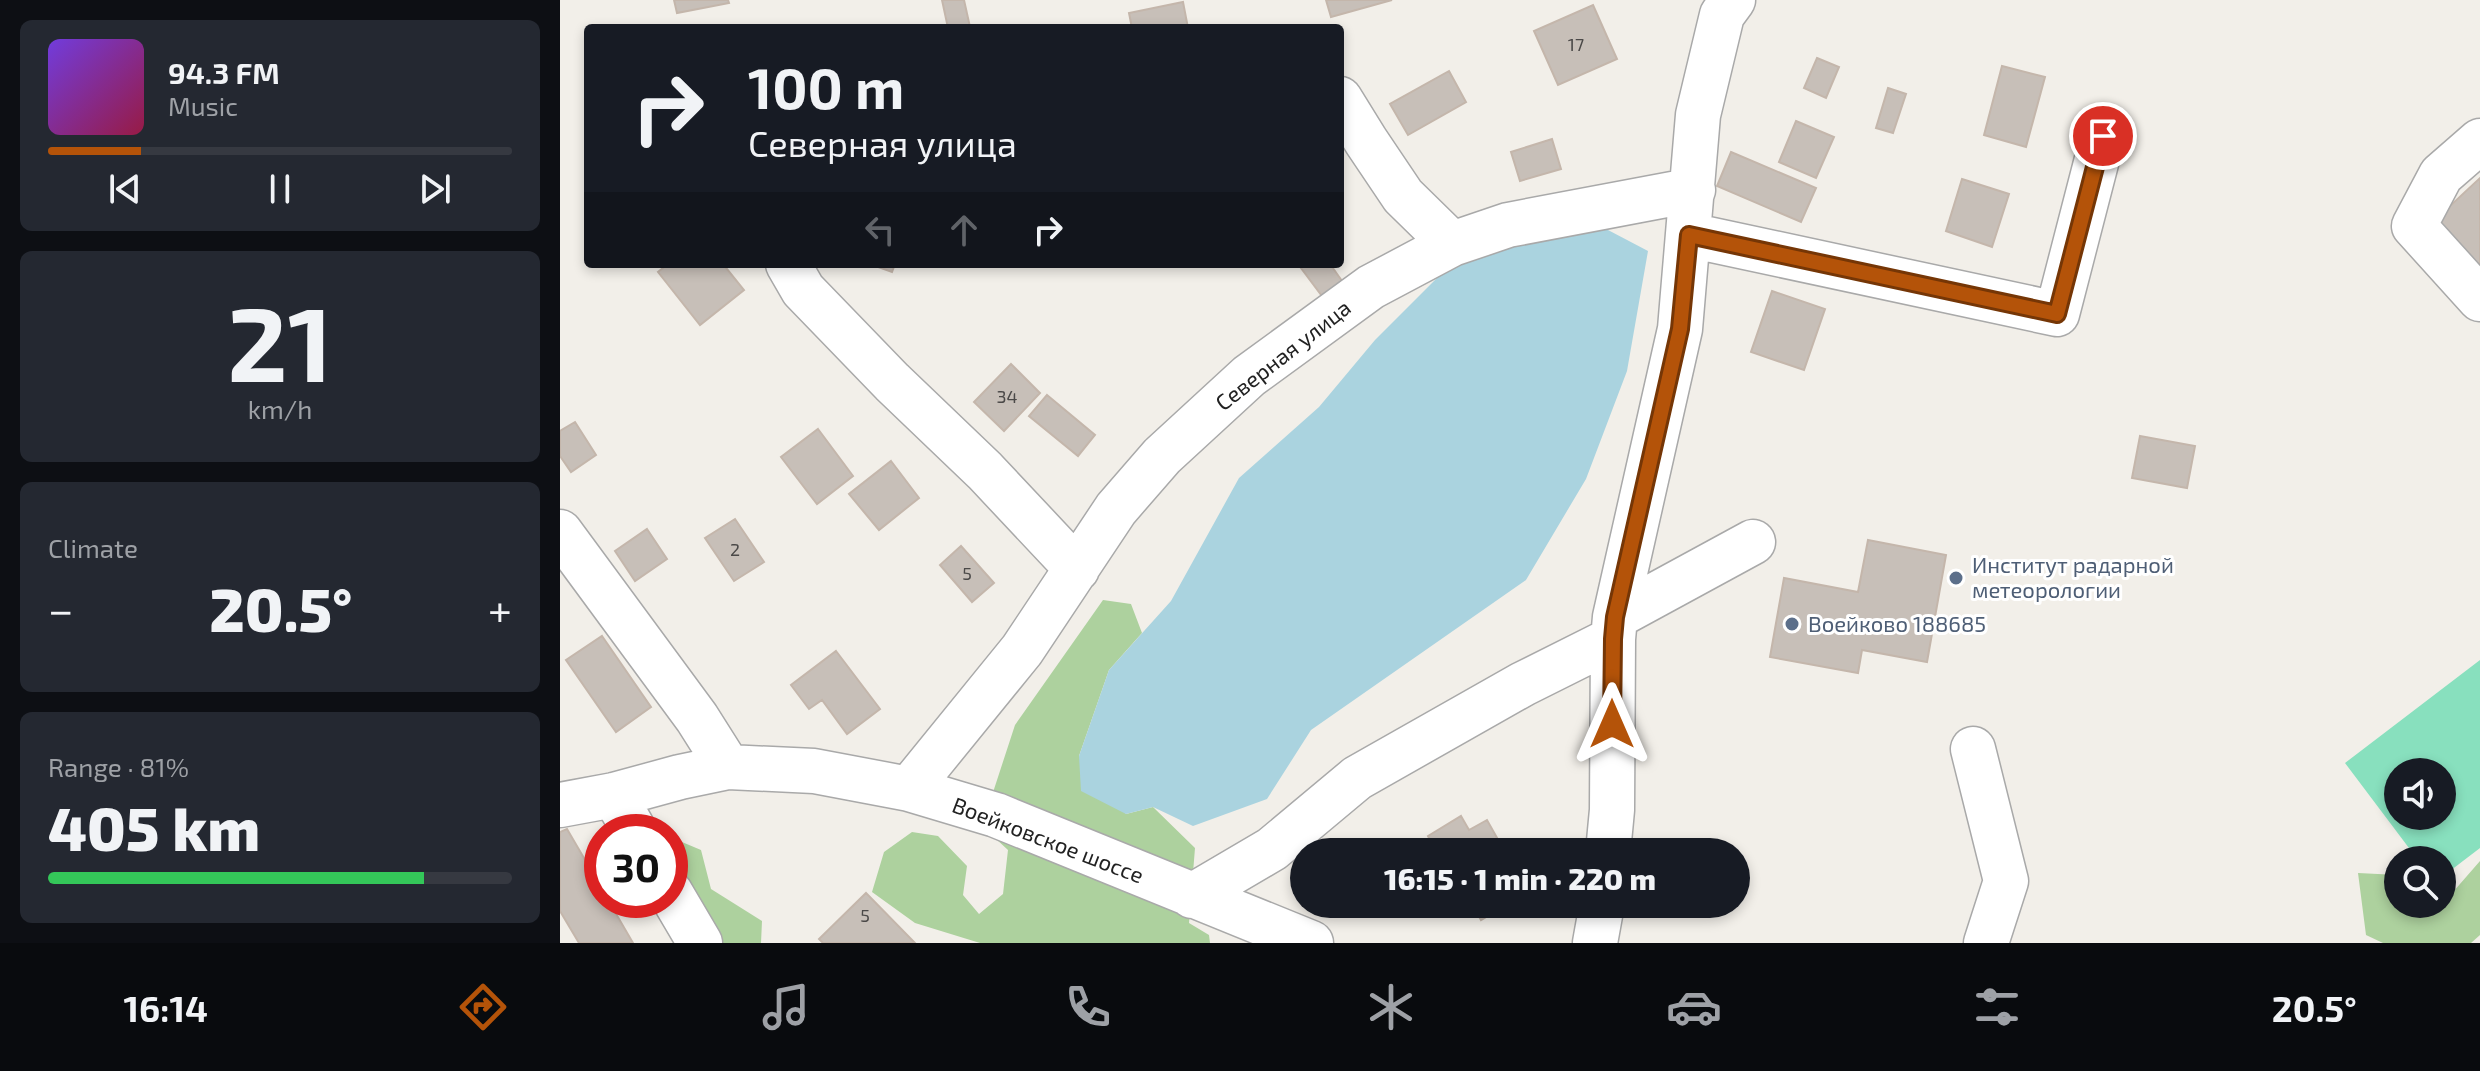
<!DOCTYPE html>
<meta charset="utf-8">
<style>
body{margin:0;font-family:"Exo 2",sans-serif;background:#242831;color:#f1f3f6;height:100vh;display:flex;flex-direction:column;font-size:30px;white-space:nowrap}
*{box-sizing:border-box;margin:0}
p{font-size:26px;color:#9ea1a6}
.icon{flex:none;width:44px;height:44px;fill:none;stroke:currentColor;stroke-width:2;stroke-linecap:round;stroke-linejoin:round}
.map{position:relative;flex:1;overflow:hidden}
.panel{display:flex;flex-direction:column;gap:20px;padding:20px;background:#0d0f14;width:560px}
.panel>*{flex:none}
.hud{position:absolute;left:24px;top:24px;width:760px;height:244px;border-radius:8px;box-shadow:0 4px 12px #0003;background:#171b24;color:#f1f3f6;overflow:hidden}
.controls{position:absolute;left:1824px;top:758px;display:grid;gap:16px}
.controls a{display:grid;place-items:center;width:72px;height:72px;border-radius:50%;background:#171b24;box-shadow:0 4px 12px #0003;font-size:40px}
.speed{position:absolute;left:24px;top:814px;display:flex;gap:16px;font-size:40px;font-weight:700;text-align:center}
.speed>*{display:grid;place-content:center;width:104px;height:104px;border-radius:50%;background:#171b24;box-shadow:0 4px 12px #0003;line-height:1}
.speed .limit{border:12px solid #d22;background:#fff;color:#111}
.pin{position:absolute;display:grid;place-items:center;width:68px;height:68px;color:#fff;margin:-34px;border:4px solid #fff;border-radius:50%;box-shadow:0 2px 8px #0007}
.me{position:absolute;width:88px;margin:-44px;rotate:0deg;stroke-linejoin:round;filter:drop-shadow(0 0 6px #0008)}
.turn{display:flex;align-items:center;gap:28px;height:168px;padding:0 32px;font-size:36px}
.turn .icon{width:104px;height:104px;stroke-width:2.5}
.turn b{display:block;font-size:56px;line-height:68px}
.lanes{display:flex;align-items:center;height:76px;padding:0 32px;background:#0003;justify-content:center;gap:40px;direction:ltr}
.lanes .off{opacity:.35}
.big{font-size:60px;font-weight:800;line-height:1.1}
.panel .tile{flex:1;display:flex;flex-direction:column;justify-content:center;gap:12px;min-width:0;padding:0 28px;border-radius:12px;background:#242831}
.panel .dial{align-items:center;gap:0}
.dial b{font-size:104px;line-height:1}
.song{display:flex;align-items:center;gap:24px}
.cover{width:96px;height:96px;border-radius:12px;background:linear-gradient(135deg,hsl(260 70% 55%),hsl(340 70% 35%))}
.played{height:8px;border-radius:4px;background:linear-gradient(90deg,#b45309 20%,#363941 20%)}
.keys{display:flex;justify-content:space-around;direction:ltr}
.heat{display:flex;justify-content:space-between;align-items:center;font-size:44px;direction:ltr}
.charge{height:12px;border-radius:6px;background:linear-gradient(90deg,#34c759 81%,#363941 0)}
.trip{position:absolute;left:730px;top:838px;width:460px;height:80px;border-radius:40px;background:#171b24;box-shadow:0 4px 12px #0003;font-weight:800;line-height:80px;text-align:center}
.dock{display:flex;height:128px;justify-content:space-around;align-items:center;background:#090b0e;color:#9ea1a6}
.dock .icon{width:56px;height:56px}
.dock .selected{color:#b45309}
.dock b{font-size:36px;color:#f1f3f6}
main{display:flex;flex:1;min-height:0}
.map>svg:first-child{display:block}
.forest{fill:#add19e}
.pitch{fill:#88e0be;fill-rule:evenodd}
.water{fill:#aad3df}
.building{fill:#c7bfb8;stroke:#c4b6ab;stroke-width:2}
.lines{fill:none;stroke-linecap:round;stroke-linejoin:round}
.minor-casing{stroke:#a9a9a9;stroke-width:47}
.minor{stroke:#fff;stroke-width:44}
.route-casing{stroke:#753606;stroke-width:20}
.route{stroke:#b45309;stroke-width:14}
.service-dot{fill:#5c6f8a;stroke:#fff;stroke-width:3}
.labels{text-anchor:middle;stroke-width:6;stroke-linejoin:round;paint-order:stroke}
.number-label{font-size:18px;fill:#4b4948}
.street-label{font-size:22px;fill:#222;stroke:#fff}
.service-label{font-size:22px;fill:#4e5e75;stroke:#fff;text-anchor:start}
</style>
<main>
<section class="panel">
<div class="tile">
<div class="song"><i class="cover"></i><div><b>94.3 FM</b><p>Music</p></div></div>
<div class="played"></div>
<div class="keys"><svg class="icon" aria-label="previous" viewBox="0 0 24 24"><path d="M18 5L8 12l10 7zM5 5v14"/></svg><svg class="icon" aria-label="pause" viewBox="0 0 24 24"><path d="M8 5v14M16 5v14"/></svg><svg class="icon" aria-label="next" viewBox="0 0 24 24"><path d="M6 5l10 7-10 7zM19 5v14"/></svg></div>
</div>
<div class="tile dial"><b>21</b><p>km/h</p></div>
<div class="tile"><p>Climate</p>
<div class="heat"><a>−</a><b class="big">20.5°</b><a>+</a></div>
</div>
<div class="tile"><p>Range · 81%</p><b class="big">405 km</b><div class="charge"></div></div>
</section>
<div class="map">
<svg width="1920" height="943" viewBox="0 0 1920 943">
<rect width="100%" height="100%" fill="#f2efe9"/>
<!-- forest -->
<path class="forest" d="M543,600L571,604L582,633L549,670L519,756L566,814L593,807L635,848L629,923L649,935L650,943H420L355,923L312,892L324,852L352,832L378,836L407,866L403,895L419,914L443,894L448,850L422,826L455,725Z
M110,837L141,850L151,889L202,921L201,943H147L110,881Z
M1920,861V935L1911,943H1823L1806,935L1798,873L1838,875V904H1882V888L1893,892Z"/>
<!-- pitch -->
<path class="pitch" d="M1920,660V848L1882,877V860H1858L1785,763ZM1838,772H1882V816H1838Z"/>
<!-- water -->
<path class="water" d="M985,228L1048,230L1088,251L1067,371L1026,479L966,580L751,730L707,799L633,826L593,807L566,814L521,791L519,756L549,670L611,601L679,478L759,407L815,340L881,274Z"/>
<!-- building -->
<path class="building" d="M114,0H168L169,3L117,13Z
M382,0H404L410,27L388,28Z
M766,0H832L771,17Z
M623,2L628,28H572L569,13Z
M1033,5L1057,59L998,85L974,31Z
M1257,58L1279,67L1266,98L1244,88Z
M1442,66L1485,77L1466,147L1424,135Z
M889,71L906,102L848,135L830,104Z
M1328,88L1346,94L1333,133L1316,128Z
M1236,121L1274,137L1256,178L1219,162Z
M992,139L1001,169L960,181L951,152Z
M1171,152L1256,188L1241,222L1157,186Z
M1920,178V269L1875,220Z
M1402,179L1449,194L1432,247L1386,231Z
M108,264H163L184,290L140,325L98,272Z
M310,264H335L332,272Z
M738,264H770L782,281L762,296Z
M1212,291L1265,309L1244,370L1191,352Z
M451,364L480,393L444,431L414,402Z
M487,395L535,435L518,456L469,416Z
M15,422L36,455L11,472L0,456V431Z
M258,429L293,476L257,504L221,457Z
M1580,436L1635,446L1627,488L1572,478Z
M331,461L359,498L319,530L289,494Z
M175,519L204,562L174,581L145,538Z
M87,529L107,559L75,581L55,551Z
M1308,540L1386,555L1367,662L1302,650L1298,673L1210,657L1224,578L1298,592Z
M401,546L434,583L412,602L380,565Z
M42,636L91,707L56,732L6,660Z
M276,651L320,709L287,734L262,700L249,709L231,685Z
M901,816L909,830L927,820L945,852H875L876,851L868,836Z
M7,829L42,889V900H48L73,943H19L0,911V832Z
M306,893L355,943H263L259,939Z
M912,904H948L921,920Z"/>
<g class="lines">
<!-- minor casing -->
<g class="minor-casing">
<path id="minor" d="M780,99L806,141L843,196L892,244
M1920,141L1881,175L1854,226L1920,299
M1129,235L1497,314L1543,136
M228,264L243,290L332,382L425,471L517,569
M0,532L137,718L168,767
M1055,617L1193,542
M1413,749L1446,881L1426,943
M349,789L462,650L556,509L602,456L689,376L811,287L892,244L948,225L1133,190
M54,795L75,832
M0,805L54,795L120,777L168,767L254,771L349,789L436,815L751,943
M1048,852L1052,810L1053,639L1055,617L1120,329L1138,115L1162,15L1173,0
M110,892L140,943
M632,896L712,849L797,778L963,684L1053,639
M1035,943L1042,904"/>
</g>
<!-- minor -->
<use href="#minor" class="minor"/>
</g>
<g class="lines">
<!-- route casing -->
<g class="route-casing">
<path id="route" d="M1052,724L1053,639L1055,617L1120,329L1129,235L1497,314L1543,136"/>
</g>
<!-- route -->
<use href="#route" class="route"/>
</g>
<!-- markers -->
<g class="service-dot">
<circle cx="1396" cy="578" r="8"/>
<circle cx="1232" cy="624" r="8"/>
</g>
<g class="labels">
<!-- number labels -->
<g class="number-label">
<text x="1016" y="51">17</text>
<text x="447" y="403">34</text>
<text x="175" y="556">2</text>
<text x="407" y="580">5</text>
<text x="305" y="922">5</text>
</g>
<!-- street labels -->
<g class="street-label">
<text transform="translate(723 355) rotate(-38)" y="8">Северная улица</text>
<text transform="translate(488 840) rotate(21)" y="8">Воейковское шоссе</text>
</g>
<!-- service labels -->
<g class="service-label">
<text x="1412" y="573">Институт радарной<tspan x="1412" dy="25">метеорологии</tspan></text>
<text x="1248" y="632">Воейково 188685</text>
</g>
</g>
</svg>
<div class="controls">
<a><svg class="icon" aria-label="sound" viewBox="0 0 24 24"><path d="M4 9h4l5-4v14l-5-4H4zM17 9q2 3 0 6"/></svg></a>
<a><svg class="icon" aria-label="search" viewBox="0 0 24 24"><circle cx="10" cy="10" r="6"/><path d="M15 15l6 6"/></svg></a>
</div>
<div class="speed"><div class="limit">30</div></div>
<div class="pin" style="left:1543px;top:136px;background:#d93025"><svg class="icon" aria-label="arrive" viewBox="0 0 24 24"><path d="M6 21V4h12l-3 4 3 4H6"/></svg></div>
<svg class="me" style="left:1052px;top:724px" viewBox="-20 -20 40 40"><path d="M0-17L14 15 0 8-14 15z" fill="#b45309" stroke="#fff" stroke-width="4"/></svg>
<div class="trip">16:15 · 1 min · 220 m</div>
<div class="hud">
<div class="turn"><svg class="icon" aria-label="right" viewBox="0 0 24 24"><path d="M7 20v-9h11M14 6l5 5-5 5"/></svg><div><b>100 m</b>Северная улица</div></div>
<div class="lanes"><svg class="icon off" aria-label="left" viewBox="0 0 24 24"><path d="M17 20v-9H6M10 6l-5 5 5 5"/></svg><svg class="icon off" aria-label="ahead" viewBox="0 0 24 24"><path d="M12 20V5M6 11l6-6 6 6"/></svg><svg class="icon" aria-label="right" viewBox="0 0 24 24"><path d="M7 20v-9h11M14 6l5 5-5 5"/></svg></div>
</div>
</div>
</main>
<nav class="dock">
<b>16:14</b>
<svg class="icon selected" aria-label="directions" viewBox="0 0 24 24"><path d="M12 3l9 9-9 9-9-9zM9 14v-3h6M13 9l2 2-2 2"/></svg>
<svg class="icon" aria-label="music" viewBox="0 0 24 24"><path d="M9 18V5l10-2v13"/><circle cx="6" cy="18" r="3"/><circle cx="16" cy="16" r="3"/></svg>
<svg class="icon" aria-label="phone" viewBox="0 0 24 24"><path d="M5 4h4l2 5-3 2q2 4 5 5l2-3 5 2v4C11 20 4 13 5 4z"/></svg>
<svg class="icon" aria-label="climate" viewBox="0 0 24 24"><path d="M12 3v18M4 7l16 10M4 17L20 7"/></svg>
<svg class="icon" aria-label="car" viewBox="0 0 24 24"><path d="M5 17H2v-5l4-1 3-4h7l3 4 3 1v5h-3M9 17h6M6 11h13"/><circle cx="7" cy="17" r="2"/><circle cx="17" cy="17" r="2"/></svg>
<svg class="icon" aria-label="filters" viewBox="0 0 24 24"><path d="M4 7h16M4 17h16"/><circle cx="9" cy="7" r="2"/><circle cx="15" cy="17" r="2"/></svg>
<b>20.5°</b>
</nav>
